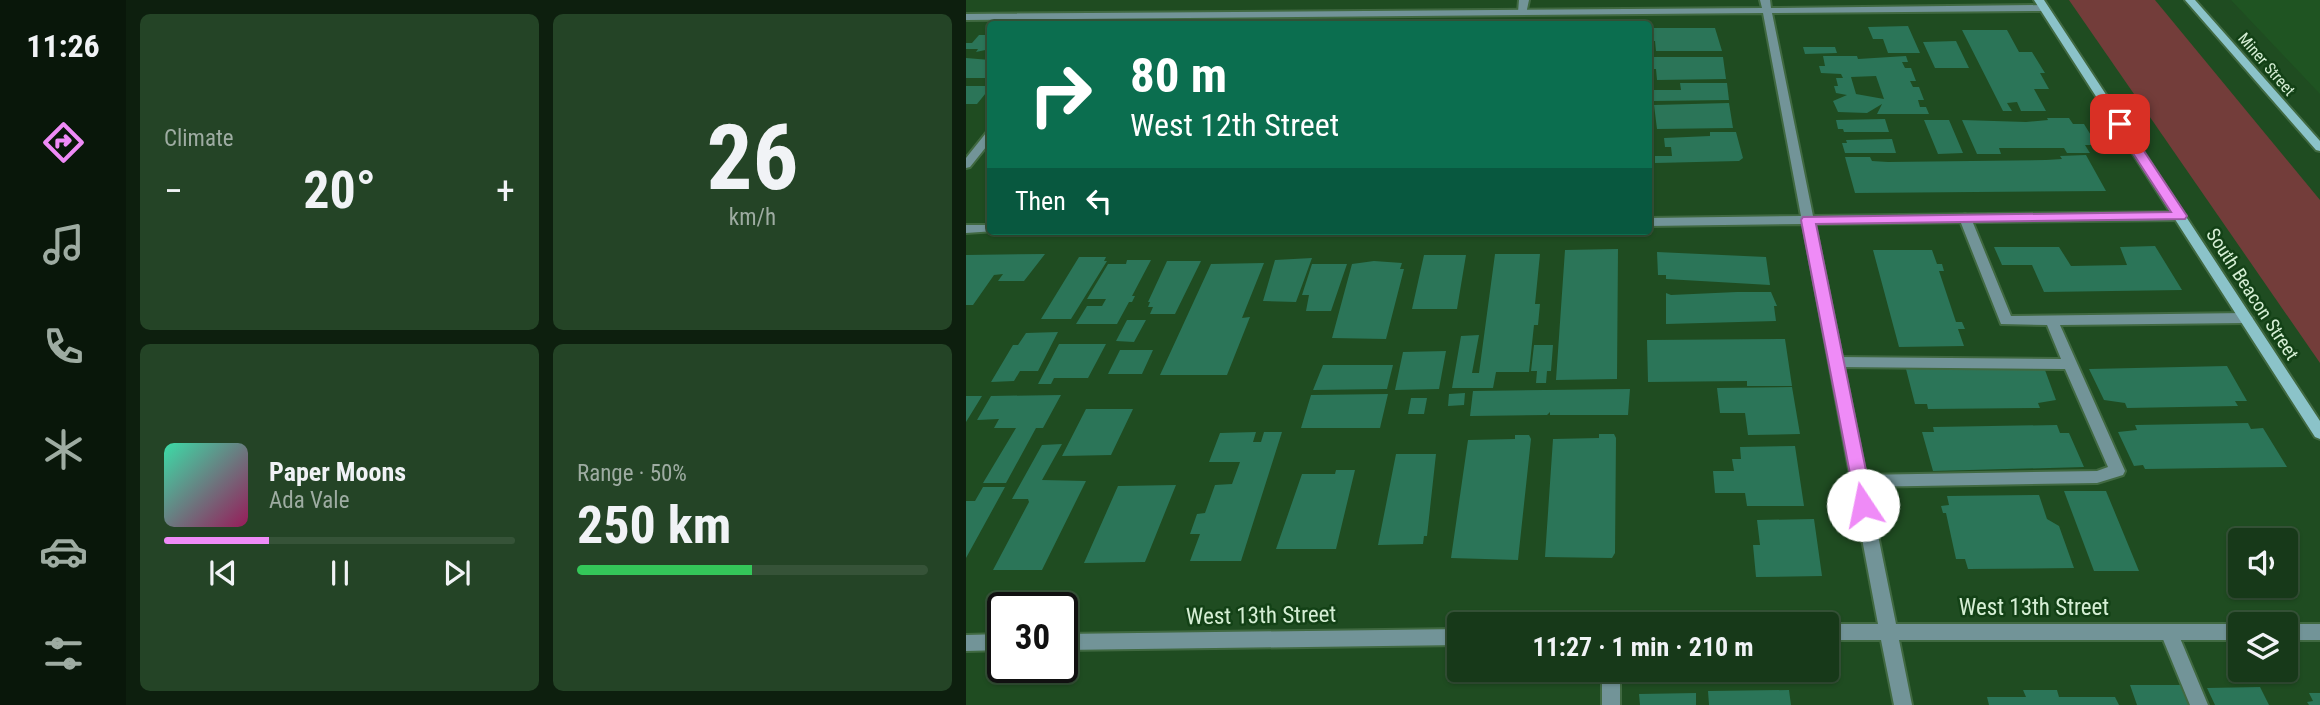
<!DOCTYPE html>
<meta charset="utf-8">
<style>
body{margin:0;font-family:"Roboto Condensed",sans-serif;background:#244426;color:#f1f3f6;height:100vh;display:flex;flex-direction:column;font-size:26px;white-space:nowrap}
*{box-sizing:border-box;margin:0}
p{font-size:23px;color:#9eaca2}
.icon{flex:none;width:38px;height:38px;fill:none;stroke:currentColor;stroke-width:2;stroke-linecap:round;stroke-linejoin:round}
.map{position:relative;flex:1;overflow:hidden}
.drawer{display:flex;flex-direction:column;gap:14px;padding:14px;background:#0d1f0e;width:840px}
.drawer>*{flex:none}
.top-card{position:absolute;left:21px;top:21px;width:665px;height:214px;border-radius:7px;box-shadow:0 2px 5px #0004,0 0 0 2px #365338;background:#0b6e4f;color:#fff;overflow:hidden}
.fabs{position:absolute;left:1262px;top:528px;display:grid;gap:14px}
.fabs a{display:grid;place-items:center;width:70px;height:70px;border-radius:7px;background:#173919;box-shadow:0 2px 5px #0004,0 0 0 2px #365338;font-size:35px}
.speed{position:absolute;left:21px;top:592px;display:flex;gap:14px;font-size:35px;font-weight:700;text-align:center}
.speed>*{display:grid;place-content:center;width:91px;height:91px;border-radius:50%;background:#173919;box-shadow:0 2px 5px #0004,0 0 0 2px #365338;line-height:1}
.speed .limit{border:4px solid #111;border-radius:10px;background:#fff;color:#111}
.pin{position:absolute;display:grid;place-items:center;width:60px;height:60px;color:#fff;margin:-30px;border-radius:14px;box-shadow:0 4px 10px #0006}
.me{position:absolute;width:77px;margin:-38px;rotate:349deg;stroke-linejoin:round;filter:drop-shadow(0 0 5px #0008)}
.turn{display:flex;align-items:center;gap:24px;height:147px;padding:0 28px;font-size:32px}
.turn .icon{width:91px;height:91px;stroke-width:2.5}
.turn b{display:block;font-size:49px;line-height:60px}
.then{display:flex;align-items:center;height:66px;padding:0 28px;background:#0003;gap:14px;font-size:26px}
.big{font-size:52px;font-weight:700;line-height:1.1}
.drawer .widget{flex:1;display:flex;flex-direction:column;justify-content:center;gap:10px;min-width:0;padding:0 24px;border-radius:10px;background:#244426}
.drawer .dial{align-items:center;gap:0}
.dial b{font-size:91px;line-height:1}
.song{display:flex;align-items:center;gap:21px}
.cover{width:84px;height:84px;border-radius:10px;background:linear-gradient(135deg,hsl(160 70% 55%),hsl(330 70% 35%))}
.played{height:7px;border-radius:4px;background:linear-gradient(90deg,#ef8bf7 30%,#365338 30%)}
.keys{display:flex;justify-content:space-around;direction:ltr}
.heat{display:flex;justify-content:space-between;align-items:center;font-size:38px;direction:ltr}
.charge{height:10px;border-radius:5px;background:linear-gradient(90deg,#34c759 50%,#365338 0)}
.drawer .tiles{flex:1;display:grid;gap:14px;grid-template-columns:repeat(2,1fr)}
.trip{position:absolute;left:481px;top:612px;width:392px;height:70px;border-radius:7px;background:#173919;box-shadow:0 2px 5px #0004,0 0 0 2px #365338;font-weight:700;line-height:70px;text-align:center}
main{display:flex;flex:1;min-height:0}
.menu{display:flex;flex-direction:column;width:126px;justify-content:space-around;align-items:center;background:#09170a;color:#9eaca2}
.menu .icon{width:49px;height:49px}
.menu .active{color:#ef8bf7}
.menu b{font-size:32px;color:#f1f3f6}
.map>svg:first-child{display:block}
.built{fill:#1f5422}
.green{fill:#733d3a}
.building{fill:#2b7558;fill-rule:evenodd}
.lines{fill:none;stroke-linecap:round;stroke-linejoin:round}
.lane-casing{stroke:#406941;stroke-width:4}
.street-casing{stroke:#406941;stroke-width:4}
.secondary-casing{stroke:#406941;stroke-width:4}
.lane{fill:#729498;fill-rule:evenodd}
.street{fill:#729498;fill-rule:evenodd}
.secondary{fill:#8bc3c9;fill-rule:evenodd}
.route{fill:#ef8bf7;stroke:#9b5aa1;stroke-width:2}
.labels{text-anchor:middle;stroke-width:5;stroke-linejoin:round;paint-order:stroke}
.far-street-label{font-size:16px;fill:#d6efd5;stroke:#134116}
.street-label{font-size:19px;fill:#d6efd5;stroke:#134116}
.near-street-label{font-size:23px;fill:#d6efd5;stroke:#134116}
</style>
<main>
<nav class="menu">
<b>11:26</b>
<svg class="icon active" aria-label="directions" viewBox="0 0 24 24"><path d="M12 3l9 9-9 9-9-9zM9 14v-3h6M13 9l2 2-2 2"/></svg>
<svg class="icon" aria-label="music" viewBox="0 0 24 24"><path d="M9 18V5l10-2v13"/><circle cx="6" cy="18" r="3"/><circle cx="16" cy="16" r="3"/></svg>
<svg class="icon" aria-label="phone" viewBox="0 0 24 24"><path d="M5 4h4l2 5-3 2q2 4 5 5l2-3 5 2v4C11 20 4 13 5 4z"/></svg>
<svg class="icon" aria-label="climate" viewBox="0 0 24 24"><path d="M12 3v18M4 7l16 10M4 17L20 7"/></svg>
<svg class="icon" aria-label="car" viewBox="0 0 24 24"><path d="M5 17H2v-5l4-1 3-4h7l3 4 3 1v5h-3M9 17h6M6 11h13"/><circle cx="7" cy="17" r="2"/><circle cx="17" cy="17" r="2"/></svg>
<svg class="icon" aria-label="filters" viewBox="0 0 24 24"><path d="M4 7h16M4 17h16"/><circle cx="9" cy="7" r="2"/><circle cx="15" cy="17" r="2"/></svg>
</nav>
<section class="drawer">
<div class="tiles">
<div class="widget"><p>Climate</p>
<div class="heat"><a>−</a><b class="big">20°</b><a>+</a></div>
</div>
<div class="widget dial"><b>26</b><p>km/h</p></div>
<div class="widget">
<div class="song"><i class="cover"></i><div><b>Paper Moons</b><p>Ada Vale</p></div></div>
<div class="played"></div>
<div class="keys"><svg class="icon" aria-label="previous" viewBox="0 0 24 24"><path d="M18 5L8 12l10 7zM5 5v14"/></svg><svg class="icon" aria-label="pause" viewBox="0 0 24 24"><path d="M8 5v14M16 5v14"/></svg><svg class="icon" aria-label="next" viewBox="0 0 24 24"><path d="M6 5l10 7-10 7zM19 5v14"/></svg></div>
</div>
<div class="widget"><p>Range · 50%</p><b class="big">250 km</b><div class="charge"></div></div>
</div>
</section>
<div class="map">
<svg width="1354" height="705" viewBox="0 0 1354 705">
<rect width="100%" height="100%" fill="#1f4c21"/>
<!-- built -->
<path class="built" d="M1265,0H1354V94Z"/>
<!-- green -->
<path class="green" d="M1103,0H1189L1354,200V363Z"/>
<!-- building -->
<path class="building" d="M942,26L954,53H922L917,39H907L902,27Z
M683,28H749L756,51H690L689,41H684Z
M996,30H1041L1053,52H1066L1079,73H1074L1083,89H1068L1080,111H1055L1051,102L1041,103L1046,111H1037Z
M13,35H24V49L10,52L12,49H0V43H6Z
M990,41L1003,68H969L957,42Z
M837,47H869L871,53L839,54Z
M857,56H891L892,59L940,56L942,62H936L939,68H945L950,81H944L947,87H953L958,100H952L954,107H960L963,114H911L916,104L901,113L872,112L867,101L881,95L870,93L868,86H872L870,78H877L875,74L855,73L853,66H859ZM910,76L918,99L890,94L885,77Z
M685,57H757L760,79L691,80L690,69H685Z
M0,58L24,60V78H0Z
M714,83H761L763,100L688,101L687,90H715Z
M0,86H24V88L11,104H0Z
M763,103L767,128L691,129L688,105Z
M1081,118H1103L1107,124H1118L1131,145H1119L1124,153H1101L1098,148H1033L1035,154H1011L996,120L1060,122L1082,120Z
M919,119L923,132H878L877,129H872L870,120Z
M958,120H983L997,153L972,154Z
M744,132H770L777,158L773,161L689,163V156H706L705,147H699L698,138L744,136Z
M926,139L930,153H879L876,143H881L880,140Z
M1120,155L1140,191L889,193L879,157H904L906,161L922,162L1080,160L1096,159L1094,156Z
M1189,246L1216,290L1078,292L1066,265H1036L1028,247H1093L1105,266L1161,265L1154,247Z
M652,249L651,379L590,380L599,250Z
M907,250H966L971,264H976L978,271H973L990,322H996L999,329H992L998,346L933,347Z
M691,252L800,257L804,285L700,279V275H692Z
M79,254L58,281H32L37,274L28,275L7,305H0V255Z
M529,254H574L569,304H574L572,325H568L563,372H530L527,388H486L495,336L513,335L506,373H513Z
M458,255H500L491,309H446Z
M113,257H140L138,261H141L105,319H75Z
M346,258L330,302L297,301L309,260Z
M161,260H185L166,296H169L166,302H163L151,324H110L121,306H136L140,299H121L142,264H160Z
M201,261H235L209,314H184L187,307H182L184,302H182Z
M408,261L436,263L434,269H438L420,339L366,338L386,264Z
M298,263L276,318L284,317L261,375H194L245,264Z
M346,264H381L365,311H340L343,295H336Z
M771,292H805L811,306H808L810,321L700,324V293L705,295Z
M161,320H180L168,342L150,341Z
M92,332L72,371H54L48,381L25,382L47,345H52L60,333Z
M819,339L826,386H781V381L682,382L681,340Z
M93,344H140L122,378H88L85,384H72Z
M568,345H587L585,371H581L580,383H570L571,371H565Z
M154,350H187L176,374H142Z
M480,351L473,389L429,390L437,352Z
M357,365H427L421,389L347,390Z
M1261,366L1281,401H1269L1272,406L1161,408L1159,403L1138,400L1123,369Z
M940,369L1079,370L1090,400L1072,403L1074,408L962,409L961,404H949Z
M826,387L834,434L782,435L779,413H754L751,388Z
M664,389L662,415H584V412L581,415L504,416L507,391Z
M499,393L498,405L482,406L483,394Z
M422,394L414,428H335L345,395Z
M95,395L77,428H70L40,483H17L50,428H28L33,419L11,420L25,396Z
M0,396H16L0,422Z
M445,398H461L458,414H442Z
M120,409H167L145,455L96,456Z
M1282,423L1285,429L1297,428L1321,467L1179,469L1177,465L1168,466L1152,432L1171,430L1169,425Z
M1091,425L1094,433H1103L1118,467L967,471L956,432H968L967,427Z
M290,432L287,442H295L298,432H316L275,561H224L234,534H224L231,514L239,513L249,485L266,484L274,462H243L254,433Z
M633,434H648L650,438L649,553L646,558L579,557L587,439L633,438Z
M549,435H563L565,439L552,560L485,558L502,440L549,439Z
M96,444L76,480L120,481L76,570H27L63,502L62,499H46L76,445Z
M829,446L838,506H781L779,493H749L747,471H768L766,459H775L774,447Z
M430,454H470L461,536H458L457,544L412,545Z
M370,470H389L370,549H310L336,474H369Z
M210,485L179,562L118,563L152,486Z
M17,487H39L0,558V501H9Z
M1098,491H1140L1173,571H1128Z
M1073,495L1081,519L1093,526L1108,568L1002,569L999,559H990L980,513H977L975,506L983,505L981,496Z
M848,519L856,576L790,577L787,545H794L791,520Z
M1164,685H1215L1223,705H1171Z
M1294,687L1303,705H1249L1241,688Z
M823,690L825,705H743L742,691Z
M1057,690H1091L1093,697H1149L1153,705H1023L1021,697H1060Z
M730,693V705H674L673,694Z
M1343,693H1354V705H1343L1341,702L1347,701Z"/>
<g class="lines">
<!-- lane casing -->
<g class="lane-casing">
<path id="lane" d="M553,0H563L560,14L552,12Z
M999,214L1005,218L1045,316L1280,313L1287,318L1280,323L1094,325L1159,471L1157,475L1131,483L893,487L887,486L885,481L887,476L893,475L1131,471L1142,467L1099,369L870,367L863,362L870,357L1095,359L1081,325L1035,324L993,218Z
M1203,624L1209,626L1242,705H1224L1194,632L1197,626Z
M636,670H654V705H636Z"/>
</g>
<!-- street casing -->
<g class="street-casing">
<path id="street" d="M794,0H804L805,8L1078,5L1083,8L1078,11L806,13L847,216L1214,212L1220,216L1214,220L849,224L930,624H1274L1277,625H1274V640H933L946,705H928L915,640H861V625H858L861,624H912L837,224L682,226V218L835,216L797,13L0,20V14L796,8Z
M24,132V142L4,167L0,168V158L20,133Z
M0,225H24V231H29L0,233Z
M1320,624H1354V640H1320V625H1317Z
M494,629V645L96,650V634Z
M37,634V650L0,651V635Z"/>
</g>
<!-- secondary casing -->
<g class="secondary-casing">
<path id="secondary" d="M1068,0H1078L1354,421V439L1349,437Z
M1219,0H1229L1354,141V151L1350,150Z"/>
</g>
<!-- lane -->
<use href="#lane" class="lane"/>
<!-- street -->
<use href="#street" class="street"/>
<!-- secondary -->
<use href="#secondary" class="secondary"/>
</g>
<!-- route -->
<path class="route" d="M1150,121H1158L1221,216L1219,219L850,224L907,505L904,510H891L835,220L837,217L1205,212L1148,124Z"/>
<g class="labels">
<!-- far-street labels -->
<g class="far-street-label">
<text transform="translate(1301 64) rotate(49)" y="6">Miner Street</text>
</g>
<!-- street labels -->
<g class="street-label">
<text transform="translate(1287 294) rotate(57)" y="7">South Beacon Street</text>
</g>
<!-- near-street labels -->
<g class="near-street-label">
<text x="1068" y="615">West 13th Street</text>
<text transform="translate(295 615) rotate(-1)" y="8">West 13th Street</text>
</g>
</g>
</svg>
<div class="fabs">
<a><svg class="icon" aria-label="sound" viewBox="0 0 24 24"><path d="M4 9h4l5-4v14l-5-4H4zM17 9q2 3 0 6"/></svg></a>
<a><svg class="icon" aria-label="layers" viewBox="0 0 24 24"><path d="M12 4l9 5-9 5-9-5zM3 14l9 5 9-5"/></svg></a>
</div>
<div class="speed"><div class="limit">30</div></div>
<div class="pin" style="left:1154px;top:124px;background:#d93025"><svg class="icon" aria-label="arrive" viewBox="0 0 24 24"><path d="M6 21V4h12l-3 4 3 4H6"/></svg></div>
<svg class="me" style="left:897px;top:505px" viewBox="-20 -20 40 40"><circle r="19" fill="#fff"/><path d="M0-13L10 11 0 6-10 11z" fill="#ef8bf7"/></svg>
<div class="trip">11:27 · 1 min · 210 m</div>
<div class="top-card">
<div class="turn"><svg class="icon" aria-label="right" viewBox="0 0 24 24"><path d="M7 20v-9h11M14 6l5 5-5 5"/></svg><div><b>80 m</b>West 12th Street</div></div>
<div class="then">Then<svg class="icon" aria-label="left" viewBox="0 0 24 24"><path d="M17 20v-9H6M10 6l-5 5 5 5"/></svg></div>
</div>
</div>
</main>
